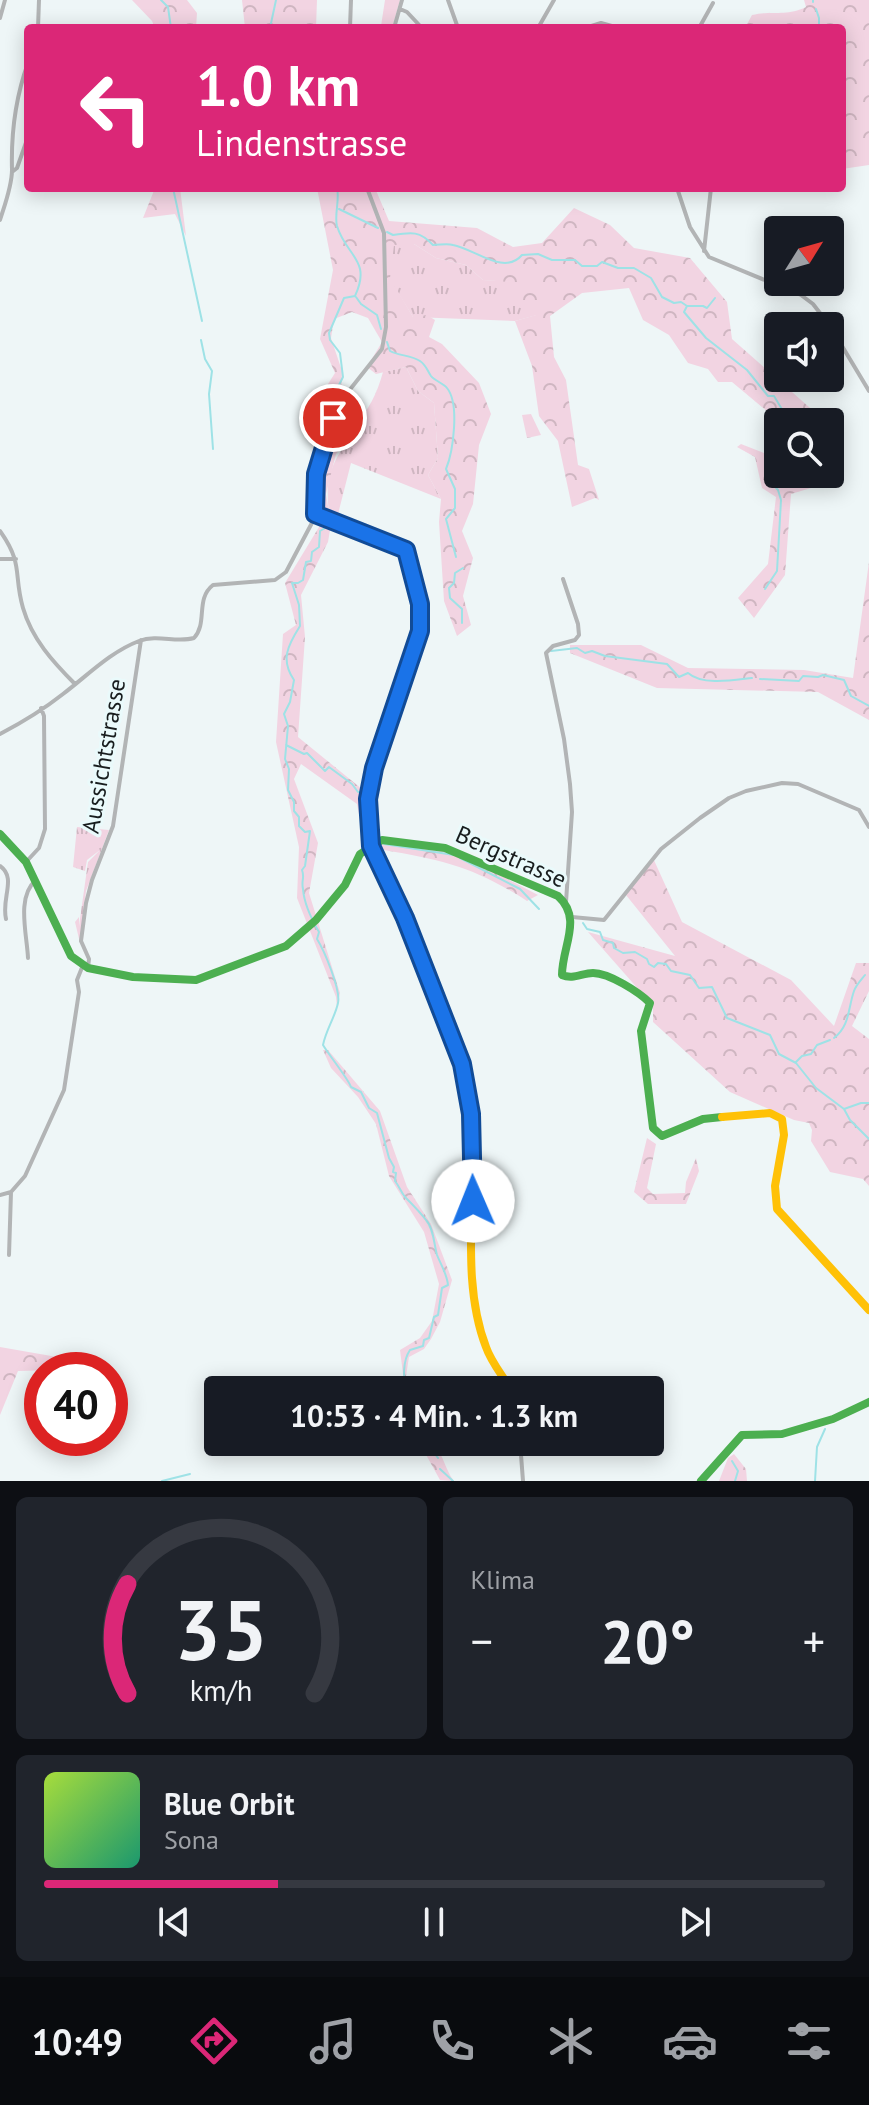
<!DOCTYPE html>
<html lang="de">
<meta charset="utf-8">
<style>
body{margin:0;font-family:"PT Sans",sans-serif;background:#20242c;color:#f1f3f6;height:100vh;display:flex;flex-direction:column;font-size:30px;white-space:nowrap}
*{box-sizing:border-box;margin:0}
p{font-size:26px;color:#9ea1a6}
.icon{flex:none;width:44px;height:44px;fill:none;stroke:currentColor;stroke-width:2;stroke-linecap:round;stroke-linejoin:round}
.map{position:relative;height:1481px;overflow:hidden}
.sheet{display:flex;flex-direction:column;gap:16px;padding:16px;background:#0d0f14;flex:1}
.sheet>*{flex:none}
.banner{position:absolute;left:24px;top:24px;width:822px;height:168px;border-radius:8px;box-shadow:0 4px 20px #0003;background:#db2777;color:#fff;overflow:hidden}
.needle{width:52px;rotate:53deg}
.fabs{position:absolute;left:764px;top:216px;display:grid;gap:16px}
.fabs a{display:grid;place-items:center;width:80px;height:80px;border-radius:8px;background:#171b24;box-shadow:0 4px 20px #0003;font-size:40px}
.speed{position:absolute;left:24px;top:1352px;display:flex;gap:16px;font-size:40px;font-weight:700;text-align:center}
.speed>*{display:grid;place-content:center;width:104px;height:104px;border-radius:50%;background:#171b24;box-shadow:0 4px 20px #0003;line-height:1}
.speed .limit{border:12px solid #d22;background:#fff;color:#111}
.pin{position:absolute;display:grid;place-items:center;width:68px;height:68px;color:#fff;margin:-34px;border:4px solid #fff;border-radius:50%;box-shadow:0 2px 8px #0007}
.me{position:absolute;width:88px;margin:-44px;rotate:359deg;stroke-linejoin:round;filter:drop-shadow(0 0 6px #0008)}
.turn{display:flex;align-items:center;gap:28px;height:168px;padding:0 40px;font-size:36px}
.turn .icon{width:104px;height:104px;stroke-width:2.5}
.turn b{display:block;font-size:56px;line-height:68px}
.big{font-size:60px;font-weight:700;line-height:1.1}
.sheet .tile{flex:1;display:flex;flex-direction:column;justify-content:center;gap:12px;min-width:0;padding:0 28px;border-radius:12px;background:#20242c}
.sheet .dial{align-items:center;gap:0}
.dial svg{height:208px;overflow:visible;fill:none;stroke:#363941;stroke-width:7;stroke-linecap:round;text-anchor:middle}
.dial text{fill:#f1f3f6;stroke:none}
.song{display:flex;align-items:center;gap:24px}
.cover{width:96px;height:96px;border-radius:12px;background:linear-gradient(135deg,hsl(80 70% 55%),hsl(160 70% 35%))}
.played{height:8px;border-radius:4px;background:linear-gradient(90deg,#db2777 30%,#363941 30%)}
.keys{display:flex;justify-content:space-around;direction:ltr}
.heat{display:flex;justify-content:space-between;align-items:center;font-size:44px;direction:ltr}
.sheet .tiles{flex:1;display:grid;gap:16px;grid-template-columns:1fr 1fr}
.tile:last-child{grid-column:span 2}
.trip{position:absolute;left:204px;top:1376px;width:460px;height:80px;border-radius:8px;background:#171b24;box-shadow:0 4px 20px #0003;font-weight:700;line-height:80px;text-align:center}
.menu{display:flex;height:128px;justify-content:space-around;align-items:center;background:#090b0e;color:#9ea1a6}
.menu .icon{width:56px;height:56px}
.menu .current{color:#db2777}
.menu b{font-size:36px;color:#f1f3f6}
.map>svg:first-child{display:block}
.grass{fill:url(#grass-tufts)}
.forest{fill:url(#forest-crowns)}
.pitch{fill:#f2d4e2}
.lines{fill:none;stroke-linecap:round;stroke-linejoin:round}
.stream{stroke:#9ee2e6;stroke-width:2}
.street{stroke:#b2b4b5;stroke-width:4}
.fast{stroke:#4caf50;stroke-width:8}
.slow{stroke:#ffc107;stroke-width:8}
.jam{stroke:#c62828;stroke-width:8}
.route-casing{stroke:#114b97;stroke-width:20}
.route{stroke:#1a73e8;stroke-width:14}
.labels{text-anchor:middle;stroke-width:6;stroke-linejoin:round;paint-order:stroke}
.street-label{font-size:24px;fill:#181d1e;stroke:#eafafb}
</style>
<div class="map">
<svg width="869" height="1481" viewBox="0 0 869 1481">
<defs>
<pattern id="grass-tufts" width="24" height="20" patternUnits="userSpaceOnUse" patternTransform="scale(2)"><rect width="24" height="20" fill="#f2d4e2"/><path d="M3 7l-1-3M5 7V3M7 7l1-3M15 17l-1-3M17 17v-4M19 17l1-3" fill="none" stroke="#cfb6c1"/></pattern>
<pattern id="forest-crowns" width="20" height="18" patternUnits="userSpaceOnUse" patternTransform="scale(2)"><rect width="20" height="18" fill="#f2d4e2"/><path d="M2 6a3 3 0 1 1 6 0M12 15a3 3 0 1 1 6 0" fill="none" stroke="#cfb6c1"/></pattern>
</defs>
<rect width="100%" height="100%" fill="#eef6f7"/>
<!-- grass -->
<path class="grass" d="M393,244H414L436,258L466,265L483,280L525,282L537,315L515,321L413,317L389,278Z
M406,367L418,391L434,403L438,458L428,475L441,499L351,463L336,522L330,520C324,482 329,463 354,434L353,428C368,411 377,394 383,372Z
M77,827L109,830L86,891L80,943L75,922L79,917V926L88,862L100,850L87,860L85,871L73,867Z"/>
<!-- forest -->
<path class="forest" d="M132,0H187L197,13L196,28H155L152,21Z
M242,0H317L316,28H245Z
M804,0H869V165L842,169V28H745L752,15C773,10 786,17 806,7Z
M155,188H180L186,236L175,214L143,218Z
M317,188H375L389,221L477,228L513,247L542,243L574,208L610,225L634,248L690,258L727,302L732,339L818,415L819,422H780L732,382H718L708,369L688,363L669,335L643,320L629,288L582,293L550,316L554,357L566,380L578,465L589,469L599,500L595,498L572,507L558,441L539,416L532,366L515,321L536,315L519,305L524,283L483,280L466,265L436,258L414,244L394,245L390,278L413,317L427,315L435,320L429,337L442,344L479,383L491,414L479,445L473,504L462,531L473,558L463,596L471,625L457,636L444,601L439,522L441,499L428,475L438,458L434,403L418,391L406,367L376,374L367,367L382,342L368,318L352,312L334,319L331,338L342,371L341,403L332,409L328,384L335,373L320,339L333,270Z
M531,414L541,435L527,438L522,415Z
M341,416L352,422L354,433L336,454L326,494L331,524L328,542L301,595L305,637L298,737L373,798L376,839L365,846L357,804L301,764L294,779L318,843L309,893L340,993L337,1007L336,997L297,898L299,847L276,742L283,634L296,625L285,583L319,527L317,485L331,434L338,431Z
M778,432V474H815L811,488L791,494L785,575L754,618L738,598L768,564L776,497L762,488L755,457L737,447L741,444L764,453Z
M869,562V720L818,692L657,688L570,653V645H641L688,668L804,670L853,678Z
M384,841L431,846L466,857L538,895L527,901C476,868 444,860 384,850L380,848Z
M653,858L682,922L791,980L834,1026L856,963H869V991L852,1026L869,1039V1186L863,1179L830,1172L811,1141L812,1130L809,1123L794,1120L730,1092L653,1022V1002L639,990L588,932L675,956L626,895Z
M323,1050H328L380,1111L407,1187L431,1224L452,1280L440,1322L431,1339L424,1349L409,1357L406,1376L410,1390H405L400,1350L420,1338L432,1321L439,1284L424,1232L389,1176L376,1124L358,1097L331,1068Z
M647,1138L656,1144L647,1188L653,1194L685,1193L686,1182L696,1158L699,1171L686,1204H648L634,1192Z
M0,1347L57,1357L58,1370L18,1371L0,1415Z
M419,1442C444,1442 441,1464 454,1481L440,1480Z
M734,1454L746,1469L747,1481H719L728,1458Z"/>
<!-- pitch -->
<path class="pitch" d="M385,0H400L392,28L381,26Z"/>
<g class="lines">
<!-- stream -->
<path class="stream" d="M161,0L168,7L171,28
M813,0V2
M816,9L819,18V28
M270,28L276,0
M173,188L202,321
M339,209L378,228
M387,232L393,235C412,232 420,231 433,245C440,245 447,243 453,245C475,249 504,276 522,255L538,254L552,260H575L582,266H597L602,262L618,268H634L651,278L662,297L674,303L681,302L687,306L684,312L706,338L747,370L768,396H774L786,416L785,422
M356,297L361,304L377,315L381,329
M687,306H703L707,308L715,298
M201,340L205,359L212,371L209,394L213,449
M387,342L390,351C399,356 411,355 420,361C426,365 427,370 431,376C435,381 443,383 447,388C460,404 453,452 446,469L455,489V508L446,519L456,557
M788,417L798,420L810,419
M325,514L320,506V489L328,451L343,436V430L335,408L337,389L343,377L340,353L330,340L329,333L344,298L355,296C372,260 346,256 337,226C334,215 340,200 337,188
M327,521V527L320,531L319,547L312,552L311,561L306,562L303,580L298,583H292L299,605L300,626C288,645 280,660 294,680L290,702L284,714L288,726L285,759L289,769L288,790L294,802V811L299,817V826L305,832L310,831L305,866L302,870C305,878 301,880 303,889C304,903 312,920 319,932L317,939C324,950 341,990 338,1003C335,1017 326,1030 323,1045C329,1055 349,1080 351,1087L361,1092L369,1108L377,1113L389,1158L394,1167L393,1172L396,1173L395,1181C399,1186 401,1192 405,1197C412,1204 420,1212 426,1220C434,1229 434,1245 437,1255C441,1265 447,1274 448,1285L442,1288L438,1315L434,1317L429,1338L424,1340L423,1346L410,1350C403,1360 402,1380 408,1390
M765,589L777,571L781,500L778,490L769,480L770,456L778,439
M462,623V609L450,598L449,588L454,583L455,573L463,568
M551,651L577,648L585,653L592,651L605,656L667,664L679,677L688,673C703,686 734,680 752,678
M760,679L799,681L803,676L818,677L823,675L844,680L851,696L869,706
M286,745L304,754L307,753L325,771L329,767L352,784L358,792H363L366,795L363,814L367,832
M384,844L454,855
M460,858L520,889L539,909
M583,923L587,929L600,932L603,940L613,943L614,948L623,953L635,952L647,959L649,964L654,967L658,963L666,964L671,971L690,975L699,988L712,987L727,1018L770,1035L779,1054L796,1063L816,1088L844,1109L850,1120L869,1139
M834,1038C850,1026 848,1008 854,991C856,985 861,980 865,975
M796,1062L802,1056L811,1054L817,1045L830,1040
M844,1109L861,1103H869
M426,1442L438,1458
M732,1461L738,1471L735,1481
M440,1469L453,1481
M162,1481L190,1474
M815,1481L817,1447L825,1429"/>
<!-- street -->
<path class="street" d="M448,0L458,28
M400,9L407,12L422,28
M0,18L5,0
M38,28L39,0
M93,28L94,27
M350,28L351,0
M394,28L402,0
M538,28L554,0
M585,28L601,23L619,28
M699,28L713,3
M12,172L17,168L28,137
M426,188L433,190L437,188
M677,188L690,227L709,257L801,295L813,304L830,326
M0,220C5,204 12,186 12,170C11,135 16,96 28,63
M704,251L711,188
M830,326L869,391
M0,531C24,565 13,573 23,608C32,639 53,662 75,684
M0,559H16
M563,579L578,624L579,635L575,640L553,646L546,653L564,739L570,784L572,812L566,902
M0,734C21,723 44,709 63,694C87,676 110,652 139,641C158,634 176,643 194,638C208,623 195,599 213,585L275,580L286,572L314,519L316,474L333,418L348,392L382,349L386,327L384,233L367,188
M26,862L39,848L45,829L44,716L41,708
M0,866C17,878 1,898 6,919
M572,917L604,920L661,849L700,818L729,798L746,791L782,783L798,784L859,810L869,827
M28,958C27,934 16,897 36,880
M88,968L89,959L81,941L86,903L92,880L113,826L141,640
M0,1195L11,1192L25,1176L64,1090L79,992L77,980L83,965
M9,1255L11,1192
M520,1442L523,1481"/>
<!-- fast -->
<path class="fast" d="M315,514L402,547L408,554L420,604V631L374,768L368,799L371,852L405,918L429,979
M0,834L26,862L71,956L88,968L133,977L196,980L286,946L316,920L345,885L360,854L382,840L445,848L558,896C583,919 562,946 562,975C573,980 582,973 593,973C609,973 639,992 650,1003L641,1031L653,1128L662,1136L703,1119L722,1117
M701,1481L742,1435L782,1434L833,1419L869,1402"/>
<!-- slow -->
<path class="slow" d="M722,1117L770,1113L782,1119L784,1135L775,1186L777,1209L869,1310
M472,1172C472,1228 465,1293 486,1347C491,1362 503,1376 511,1390"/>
<!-- jam -->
<path class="jam" d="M429,979L462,1064L471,1114L472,1172"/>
</g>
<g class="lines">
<!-- route casing -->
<g class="route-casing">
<path id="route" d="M333,418L316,474L315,514L406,550L420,604V631L374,768L368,799L371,846L405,918L462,1064L471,1114L473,1201"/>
</g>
<!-- route -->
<use href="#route" class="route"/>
</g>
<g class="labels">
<!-- street labels -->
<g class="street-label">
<text transform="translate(104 756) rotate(-80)" y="8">Aussichtstrasse</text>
<text transform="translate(511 857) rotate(24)" y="8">Bergstrasse</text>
</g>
</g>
</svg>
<div class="fabs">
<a><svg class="needle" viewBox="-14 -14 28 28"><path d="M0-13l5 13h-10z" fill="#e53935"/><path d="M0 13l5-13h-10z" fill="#9ea1a6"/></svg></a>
<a><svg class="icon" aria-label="sound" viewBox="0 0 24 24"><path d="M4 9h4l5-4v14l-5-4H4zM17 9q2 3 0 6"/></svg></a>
<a><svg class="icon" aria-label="search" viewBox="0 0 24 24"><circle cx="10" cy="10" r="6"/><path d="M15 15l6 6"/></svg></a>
</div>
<div class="speed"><div class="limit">40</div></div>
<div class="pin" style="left:333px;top:418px;background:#d93025"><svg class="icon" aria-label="arrive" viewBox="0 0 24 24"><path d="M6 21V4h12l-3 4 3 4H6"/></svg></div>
<svg class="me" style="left:473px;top:1201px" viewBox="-20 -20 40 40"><circle r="19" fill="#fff"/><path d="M0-13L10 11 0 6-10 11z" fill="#1a73e8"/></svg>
<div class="trip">10:53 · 4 Min. · 1.3 km</div>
<div class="banner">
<div class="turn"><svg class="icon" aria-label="left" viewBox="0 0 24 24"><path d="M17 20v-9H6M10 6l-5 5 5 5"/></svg><div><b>1.0 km</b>Lindenstrasse</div></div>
</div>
</div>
<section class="sheet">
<div class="tiles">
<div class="tile dial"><svg viewBox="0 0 100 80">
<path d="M14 69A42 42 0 1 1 86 69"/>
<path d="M14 69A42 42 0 0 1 14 27" stroke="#db2777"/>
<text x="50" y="56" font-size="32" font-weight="700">35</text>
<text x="50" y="72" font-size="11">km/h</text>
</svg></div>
<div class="tile"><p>Klima</p>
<div class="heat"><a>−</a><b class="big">20°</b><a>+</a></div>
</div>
<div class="tile">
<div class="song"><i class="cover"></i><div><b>Blue Orbit</b><p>Sona</p></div></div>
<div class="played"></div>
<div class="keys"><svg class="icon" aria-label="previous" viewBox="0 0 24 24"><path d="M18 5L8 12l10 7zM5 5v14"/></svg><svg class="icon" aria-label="pause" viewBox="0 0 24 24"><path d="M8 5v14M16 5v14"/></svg><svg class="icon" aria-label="next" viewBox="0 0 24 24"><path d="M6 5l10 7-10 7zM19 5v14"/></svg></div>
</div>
</div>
</section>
<nav class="menu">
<b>10:49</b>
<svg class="icon current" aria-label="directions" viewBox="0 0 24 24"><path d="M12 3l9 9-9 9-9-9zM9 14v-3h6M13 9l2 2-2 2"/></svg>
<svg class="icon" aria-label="music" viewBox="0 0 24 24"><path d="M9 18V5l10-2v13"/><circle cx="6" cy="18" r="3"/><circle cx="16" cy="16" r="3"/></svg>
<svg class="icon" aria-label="phone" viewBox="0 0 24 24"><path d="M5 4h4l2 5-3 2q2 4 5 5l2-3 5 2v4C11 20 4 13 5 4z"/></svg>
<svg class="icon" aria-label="climate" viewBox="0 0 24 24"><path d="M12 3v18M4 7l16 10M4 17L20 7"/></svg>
<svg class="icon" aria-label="car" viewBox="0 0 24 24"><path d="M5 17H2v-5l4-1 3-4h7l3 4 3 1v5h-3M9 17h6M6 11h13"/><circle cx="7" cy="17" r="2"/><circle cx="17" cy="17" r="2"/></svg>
<svg class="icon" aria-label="filters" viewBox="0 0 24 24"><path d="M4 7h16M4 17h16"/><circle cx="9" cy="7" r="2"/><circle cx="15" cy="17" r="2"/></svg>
</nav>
